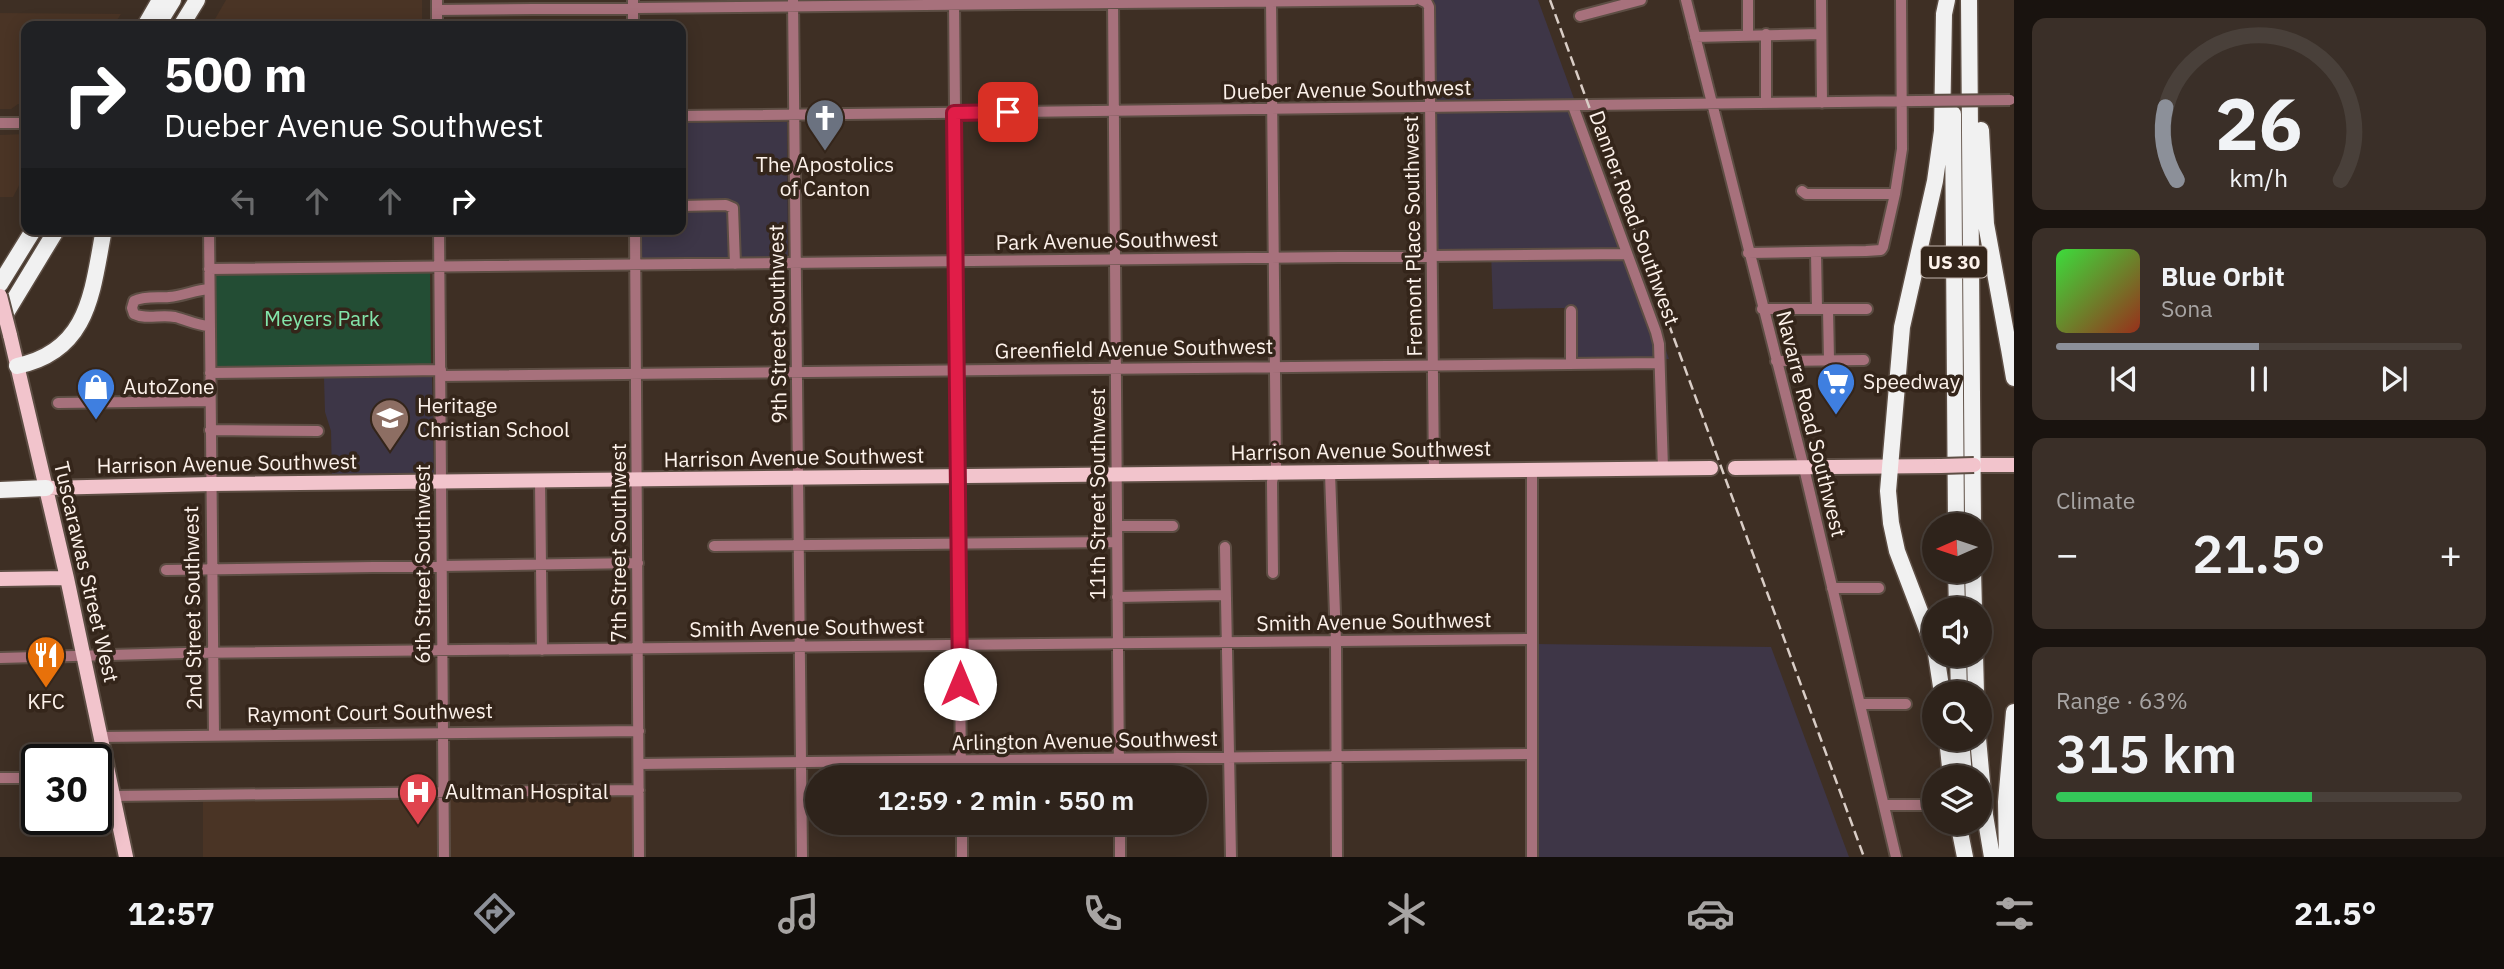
<!DOCTYPE html>
<meta charset="utf-8">
<style>
body{margin:0;font-family:"IBM Plex Sans",sans-serif;background:#3a2f28;color:#f1f3f6;height:100vh;display:flex;flex-direction:column;font-size:26px;white-space:nowrap}
*{box-sizing:border-box;margin:0}
p{font-size:23px;color:#a7a4a3}
.icon{flex:none;width:38px;height:38px;fill:none;stroke:currentColor;stroke-width:2;stroke-linecap:round;stroke-linejoin:round}
.map{position:relative;flex:1;overflow:hidden}
.panel{display:flex;flex-direction:column;gap:18px;padding:18px;background:#19130f;width:490px}
.panel>*{flex:none}
.guide{position:absolute;left:21px;top:21px;width:665px;height:214px;border-radius:14px;box-shadow:0 4px 18px #0003,0 0 0 2px #49403a;background:#202124;color:#fff;overflow:hidden}
.needle{width:46px;rotate:267deg}
.tools{position:absolute;left:1922px;top:513px;display:grid;gap:14px}
.tools a{display:grid;place-items:center;width:70px;height:70px;border-radius:50%;background:#2e231b;box-shadow:0 4px 18px #0003,0 0 0 2px #49403a;font-size:35px}
.speed{position:absolute;left:21px;top:744px;display:flex;gap:14px;font-size:35px;font-weight:700;text-align:center}
.speed>*{display:grid;place-content:center;width:91px;height:91px;border-radius:50%;background:#2e231b;box-shadow:0 4px 18px #0003,0 0 0 2px #49403a;line-height:1}
.speed .limit{border:4px solid #111;border-radius:10px;background:#fff;color:#111}
.pin{position:absolute;display:grid;place-items:center;width:60px;height:60px;color:#fff;margin:-30px;border-radius:14px;box-shadow:0 4px 10px #0006}
.me{position:absolute;width:77px;margin:-38px;rotate:0deg;stroke-linejoin:round;filter:drop-shadow(0 0 5px #0008)}
.turn{display:flex;align-items:center;gap:24px;height:147px;padding:0 28px;font-size:32px}
.turn .icon{width:91px;height:91px;stroke-width:2.5}
.turn b{display:block;font-size:49px;line-height:60px}
.lanes{display:flex;align-items:center;height:66px;padding:0 28px;background:#0003;justify-content:center;gap:35px;direction:ltr}
.lanes .off{opacity:.35}
.big{font-size:52px;font-weight:600;line-height:1.1}
.panel .card{flex:1;display:flex;flex-direction:column;justify-content:center;gap:10px;min-width:0;padding:0 24px;border-radius:14px;background:#3a2f28}
.panel .dial{align-items:center;gap:0}
.dial svg{height:182px;overflow:visible;fill:none;stroke:#49403a;stroke-width:7;stroke-linecap:round;text-anchor:middle}
.dial text{fill:#f1f3f6;stroke:none}
.song{display:flex;align-items:center;gap:21px}
.cover{width:84px;height:84px;border-radius:10px;background:linear-gradient(135deg,hsl(120 70% 55%),hsl(10 70% 35%))}
.played{height:7px;border-radius:4px;background:linear-gradient(90deg,#8c9099 50%,#49403a 50%)}
.keys{display:flex;justify-content:space-around;direction:ltr}
.heat{display:flex;justify-content:space-between;align-items:center;font-size:38px;direction:ltr}
.charge{height:10px;border-radius:5px;background:linear-gradient(90deg,#34c759 63%,#49403a 0)}
.trip{position:absolute;left:805px;top:765px;width:402px;height:70px;border-radius:35px;background:#2e231b;box-shadow:0 4px 18px #0003,0 0 0 2px #49403a;font-weight:600;line-height:70px;text-align:center}
.tab-bar{display:flex;height:112px;justify-content:space-around;align-items:center;background:#120e0b;color:#a7a4a3}
.tab-bar .icon{width:49px;height:49px}
.tab-bar .current{color:#8c9099}
.tab-bar b{font-size:32px;color:#f1f3f6}
main{display:flex;flex:1;min-height:0}
.map>svg:first-child{display:block}
.built{fill:#4a3425}
.industrial{fill:#3e3647}
.education{fill:#3d3647}
.green{fill:#234d34}
.lines{fill:none;stroke-linecap:round;stroke-linejoin:round}
.minor-casing{stroke:#5d4e44;stroke-width:14}
.major-casing{stroke:#5d4e44;stroke-width:18}
.highway-casing{stroke:#5d4e44;stroke-width:19}
.minor{stroke:#a7717c;stroke-width:10}
.major{stroke:#f2c4cc;stroke-width:14}
.highway{stroke:#f1f1f1;stroke-width:16}
.rail{stroke:#d9cdc6;stroke-width:2.5;stroke-dasharray:10 5;stroke-linecap:butt}
.minor-bridge-casing{stroke:#5d4e44;stroke-width:14;stroke-linecap:butt}
.major-bridge-casing{stroke:#5d4e44;stroke-width:18;stroke-linecap:butt}
.minor-bridge{stroke:#a7717c;stroke-width:10}
.major-bridge{stroke:#f2c4cc;stroke-width:14}
.route-casing{stroke:#92132f;stroke-width:18}
.route{stroke:#e11d48;stroke-width:12}
.labels{text-anchor:middle;stroke-width:7;stroke-linejoin:round;paint-order:stroke}
.shield{fill:#34251a;stroke:#c1b4ac;stroke-width:2}
.shield-label{font-size:19px;font-weight:bold;fill:#fdf2eb}
.street-label{font-size:21px;fill:#fdf2eb;stroke:#34251a}
.poi-label{font-size:21px;fill:#fdf2eb;stroke:#34251a;text-anchor:start}
.park-label{font-size:21px;fill:#83e5aa;stroke:#34251a}
</style>
<main>
<div class="map">
<svg width="2014" height="857" viewBox="0 0 2014 857">
<rect width="100%" height="100%" fill="#3e2f24"/>
<!-- built -->
<path class="built" d="M226,0H422V26H211Z
M0,13L121,14L113,26H26V104H18L11,109H0Z
M26,134V172L13,197H0V135Z
M633,795L634,857H203V801Z"/>
<!-- industrial -->
<path class="industrial" d="M1434,0H1538L1669,359L1565,360V308L1493,309L1491,251L1435,253Z
M1535,644L1771,647L1849,857H1536Z"/>
<!-- education -->
<path class="education" d="M787,122L788,258L640,260V229H681V123Z
M432,376L434,477L332,478L331,431L325,412L324,378Z"/>
<!-- green -->
<path class="green" d="M430,271L431,364L215,368L213,275Z"/>
<g class="lines">
<!-- minor casing -->
<g class="minor-casing">
<path id="minor" d="M437,0V26
M633,0V26
M793,0L802,857
M954,0L961,777
M1113,0L1119,777
M1271,0L1276,466L1272,482L1273,573
M1421,0L1427,3L1429,7L1434,472
M1686,0L1804,468L1896,857
M1748,0V36
M1821,0L1822,103
M437,10L1414,0
M1580,16L1641,0
M1695,37L1821,34
M1766,103V34
M1573,106L1656,332L1659,344L1663,469
M681,116L1918,101
M0,123H26
M1802,191L1806,194H1895
M681,206L726,205L733,208L735,264
M209,229L214,735
M439,229L444,857
M635,229L639,857
M1816,252L1817,309
M1748,253L1866,251L1881,250L1883,247L1895,194L1902,149L1901,0
M209,269L1627,254
M209,289C195,290 183,296 169,297C157,298 144,296 134,301L132,308L134,314C146,320 161,314 175,317C187,320 196,325 209,326
M1762,309H1867
M1828,309L1829,360
M1571,311V364
M1776,361L1864,360
M210,373L441,370
M441,376L1659,363
M58,403L210,401
M210,430L318,431
M1532,470V857
M1330,473L1336,642L1337,857
M540,481L542,650
M1117,526H1173
M714,546L1117,542
M1225,547L1231,857
M166,570L638,563
M1832,588H1879
M1117,597L1226,595
M0,658L184,653L1531,639
M1860,704H1906
M101,737L639,731
M639,764L1532,754
M0,778H37
M113,796L639,790
M1884,805H1922
M962,822V857
M1120,822V857"/>
</g>
<!-- major casing -->
<g class="major-casing">
<path id="major" d="M10,335L67,578L126,857
M1974,465H2014
M1735,468L1941,466
M46,488L211,484L1711,468
M0,579L67,578"/>
</g>
<!-- highway casing -->
<g class="highway-casing">
<path id="highway" d="M1969,0L1973,525
M145,26L160,0
M157,26L173,0
M181,26L197,0
M1953,114L1956,525
M1981,130L1986,224L2009,349L2014,359
M0,284L34,229
M0,323L57,229
M2009,349L2014,378
M17,366C90,351 92,291 104,229
M0,490L46,488
M1956,570L1957,609
M1973,570L1974,609
M1934,648L1897,551L1891,523L1888,491L1902,327L1935,181L1942,131L1944,14L1947,0
M1936,654L1942,693
M1958,654L1959,693
M1975,654L1976,693
M1947,738L1951,777
M1961,738L1964,777
M1978,738L1985,815L1992,857
M1958,822L1965,857
M2007,857L2006,802L2014,712"/>
</g>
<!-- minor -->
<use href="#minor" class="minor"/>
<!-- major -->
<use href="#major" class="major"/>
<!-- highway -->
<use href="#highway" class="highway"/>
<!-- rail -->
<path class="rail" d="M1550,0L1864,857"/>
<!-- minor-bridge casing -->
<g class="minor-bridge-casing">
<path id="minor-bridge" d="M1918,101L2010,100"/>
</g>
<!-- major-bridge casing -->
<g class="major-bridge-casing">
<path id="major-bridge" d="M0,296L10,335
M1941,466L1974,465"/>
</g>
<!-- minor-bridge -->
<use href="#minor-bridge" class="minor-bridge"/>
<!-- major-bridge -->
<use href="#major-bridge" class="major-bridge"/>
</g>
<g class="lines">
<!-- route casing -->
<g class="route-casing">
<path id="route" d="M960,684L954,113L1008,112"/>
</g>
<!-- route -->
<use href="#route" class="route"/>
</g>
<!-- icons -->
<defs>
<g id="church-pin" transform="scale(2.0125)"><path d="M0 17L-7.5 6A9.5 9.5 0 1 1 7.5 6Z" fill="#6b7280" stroke="#34251a"/><path d="M-1.2-6h2.4v3.5h3.3v2.4h-3.3V6h-2.4V-.1h-3.3v-2.4h3.3Z" fill="#fff"/></g>
<g id="supermarket-pin" transform="scale(2.0125)"><path d="M0 17L-7.5 6A9.5 9.5 0 1 1 7.5 6Z" fill="#3f7fe0" stroke="#34251a"/><path d="M-6-5.5h2.5l.6 2H6L4.5 2H-2.5L-4.4-4H-6ZM-1.5 3.2a1.3 1.3 0 1 0 .1 0ZM3 3.2a1.3 1.3 0 1 0 .1 0Z" fill="#fff"/></g>
<g id="shop-pin" transform="scale(2.0125)"><path d="M0 17L-7.5 6A9.5 9.5 0 1 1 7.5 6Z" fill="#3f7fe0" stroke="#34251a"/><path d="M-5-2.5h2.3a2.7 3.5 0 0 1 5.4 0H5L5.5 6h-11ZM-1.5-2.5h3a1.5 2.3 0 0 0-3 0Z" fill="#fff"/></g>
<g id="school-pin" transform="scale(2.0125)"><path d="M0 17L-7.5 6A9.5 9.5 0 1 1 7.5 6Z" fill="#8d6e63" stroke="#34251a"/><path d="M0-5L7-2L0 1L-7-2ZM-4 1L0 2.5L4 1V4Q0 6-4 4Z" fill="#fff"/></g>
<g id="restaurant-pin" transform="scale(2.0125)"><path d="M0 17L-7.5 6A9.5 9.5 0 1 1 7.5 6Z" fill="#e8710a" stroke="#34251a"/><path d="M-5-6h1v4h1v-4h1v4h1v-4h1v5L-1.5 .5V6h-2V.5L-5-1ZM5-6V6H3V1.5H1.5Q1.5-4 5-6Z" fill="#fff"/></g>
<g id="hospital-pin" transform="scale(2.0125)"><path d="M0 17L-7.5 6A9.5 9.5 0 1 1 7.5 6Z" fill="#e0444e" stroke="#34251a"/><path d="M-5-5h3v3.5h4V-5h3V5h-3V1.5h-4V5h-3Z" fill="#fff"/></g>
</defs>
<g fill-rule="evenodd">
<use href="#church-pin" x="825" y="118"/>
<use href="#supermarket-pin" x="1836" y="382"/>
<use href="#shop-pin" x="96" y="387"/>
<use href="#school-pin" x="390" y="418"/>
<use href="#restaurant-pin" x="46" y="655"/>
<use href="#hospital-pin" x="418" y="792"/>
</g>
<g class="labels">
<!-- shield labels -->
<rect class="shield" x="1921" y="246.5" width="66" height="31" rx="5"/>
<g class="shield-label">
<text x="1954" y="269">US 30</text>
</g>
<!-- street labels -->
<g class="street-label">
<text transform="translate(1347 90) rotate(-1)" y="7">Dueber Avenue Southwest</text>
<text transform="translate(1634 218) rotate(70)" y="7">Danner Road Southwest</text>
<text transform="translate(1413 236) rotate(-91)" y="7">Fremont Place Southwest</text>
<text transform="translate(1107 241) rotate(-1)" y="7">Park Avenue Southwest</text>
<text transform="translate(778 324) rotate(-91)" y="7">9th Street Southwest</text>
<text transform="translate(1134 349) rotate(-1)" y="7">Greenfield Avenue Southwest</text>
<text transform="translate(1811 424) rotate(76)" y="7">Navarre Road Southwest</text>
<text transform="translate(1361 451) rotate(-1)" y="7">Harrison Avenue Southwest</text>
<text transform="translate(794 458) rotate(-1)" y="7">Harrison Avenue Southwest</text>
<text transform="translate(227 464) rotate(-1)" y="7">Harrison Avenue Southwest</text>
<text transform="translate(1098 494) rotate(-90)" y="7">11th Street Southwest</text>
<text transform="translate(619 543) rotate(-90)" y="7">7th Street Southwest</text>
<text transform="translate(423 564) rotate(-90)" y="7">6th Street Southwest</text>
<text transform="translate(86 572) rotate(77)" y="7">Tuscarawas Street West</text>
<text transform="translate(193 608) rotate(-91)" y="7">2nd Street Southwest</text>
<text transform="translate(1374 622) rotate(-1)" y="7">Smith Avenue Southwest</text>
<text transform="translate(807 628) rotate(-1)" y="7">Smith Avenue Southwest</text>
<text transform="translate(370 713) rotate(-1)" y="7">Raymont Court Southwest</text>
<text transform="translate(1085 741) rotate(-1)" y="7">Arlington Avenue Southwest</text>
</g>
<!-- poi labels -->
<g class="poi-label">
<text x="825" y="172" text-anchor="middle">The Apostolics<tspan x="825" dy="24">of Canton</tspan></text>
<text x="1863" y="389">Speedway</text>
<text x="123" y="394">AutoZone</text>
<text x="417" y="413">Heritage<tspan x="417" dy="24">Christian School</tspan></text>
<text x="46" y="709" text-anchor="middle">KFC</text>
<text x="445" y="799">Aultman Hospital</text>
</g>
<!-- park labels -->
<g class="park-label">
<text x="322" y="326">Meyers Park</text>
</g>
</g>
</svg>
<div class="tools">
<a><svg class="needle" viewBox="-14 -14 28 28"><path d="M0-13l5 13h-10z" fill="#e53935"/><path d="M0 13l5-13h-10z" fill="#a7a4a3"/></svg></a>
<a><svg class="icon" aria-label="sound" viewBox="0 0 24 24"><path d="M4 9h4l5-4v14l-5-4H4zM17 9q2 3 0 6"/></svg></a>
<a><svg class="icon" aria-label="search" viewBox="0 0 24 24"><circle cx="10" cy="10" r="6"/><path d="M15 15l6 6"/></svg></a>
<a><svg class="icon" aria-label="layers" viewBox="0 0 24 24"><path d="M12 4l9 5-9 5-9-5zM3 14l9 5 9-5"/></svg></a>
</div>
<div class="speed"><div class="limit">30</div></div>
<div class="pin" style="left:1008px;top:112px;background:#d93025"><svg class="icon" aria-label="arrive" viewBox="0 0 24 24"><path d="M6 21V4h12l-3 4 3 4H6"/></svg></div>
<svg class="me" style="left:960px;top:684px" viewBox="-20 -20 40 40"><circle r="19" fill="#fff"/><path d="M0-13L10 11 0 6-10 11z" fill="#e11d48"/></svg>
<div class="trip">12:59 · 2 min · 550 m</div>
<div class="guide">
<div class="turn"><svg class="icon" aria-label="right" viewBox="0 0 24 24"><path d="M7 20v-9h11M14 6l5 5-5 5"/></svg><div><b>500 m</b>Dueber Avenue Southwest</div></div>
<div class="lanes"><svg class="icon off" aria-label="left" viewBox="0 0 24 24"><path d="M17 20v-9H6M10 6l-5 5 5 5"/></svg><svg class="icon off" aria-label="ahead" viewBox="0 0 24 24"><path d="M12 20V5M6 11l6-6 6 6"/></svg><svg class="icon off" aria-label="ahead" viewBox="0 0 24 24"><path d="M12 20V5M6 11l6-6 6 6"/></svg><svg class="icon" aria-label="right" viewBox="0 0 24 24"><path d="M7 20v-9h11M14 6l5 5-5 5"/></svg></div>
</div>
</div>
<section class="panel">
<div class="card dial"><svg viewBox="0 0 100 80">
<path d="M14 69A42 42 0 1 1 86 69"/>
<path d="M14 69A42 42 0 0 1 9 37" stroke="#8c9099"/>
<text x="50" y="56" font-size="32" font-weight="700">26</text>
<text x="50" y="72" font-size="11">km/h</text>
</svg></div>
<div class="card">
<div class="song"><i class="cover"></i><div><b>Blue Orbit</b><p>Sona</p></div></div>
<div class="played"></div>
<div class="keys"><svg class="icon" aria-label="previous" viewBox="0 0 24 24"><path d="M18 5L8 12l10 7zM5 5v14"/></svg><svg class="icon" aria-label="pause" viewBox="0 0 24 24"><path d="M8 5v14M16 5v14"/></svg><svg class="icon" aria-label="next" viewBox="0 0 24 24"><path d="M6 5l10 7-10 7zM19 5v14"/></svg></div>
</div>
<div class="card"><p>Climate</p>
<div class="heat"><a>−</a><b class="big">21.5°</b><a>+</a></div>
</div>
<div class="card"><p>Range · 63%</p><b class="big">315 km</b><div class="charge"></div></div>
</section>
</main>
<nav class="tab-bar">
<b>12:57</b>
<svg class="icon current" aria-label="directions" viewBox="0 0 24 24"><path d="M12 3l9 9-9 9-9-9zM9 14v-3h6M13 9l2 2-2 2"/></svg>
<svg class="icon" aria-label="music" viewBox="0 0 24 24"><path d="M9 18V5l10-2v13"/><circle cx="6" cy="18" r="3"/><circle cx="16" cy="16" r="3"/></svg>
<svg class="icon" aria-label="phone" viewBox="0 0 24 24"><path d="M5 4h4l2 5-3 2q2 4 5 5l2-3 5 2v4C11 20 4 13 5 4z"/></svg>
<svg class="icon" aria-label="climate" viewBox="0 0 24 24"><path d="M12 3v18M4 7l16 10M4 17L20 7"/></svg>
<svg class="icon" aria-label="car" viewBox="0 0 24 24"><path d="M5 17H2v-5l4-1 3-4h7l3 4 3 1v5h-3M9 17h6M6 11h13"/><circle cx="7" cy="17" r="2"/><circle cx="17" cy="17" r="2"/></svg>
<svg class="icon" aria-label="filters" viewBox="0 0 24 24"><path d="M4 7h16M4 17h16"/><circle cx="9" cy="7" r="2"/><circle cx="15" cy="17" r="2"/></svg>
<b>21.5°</b>
</nav>
